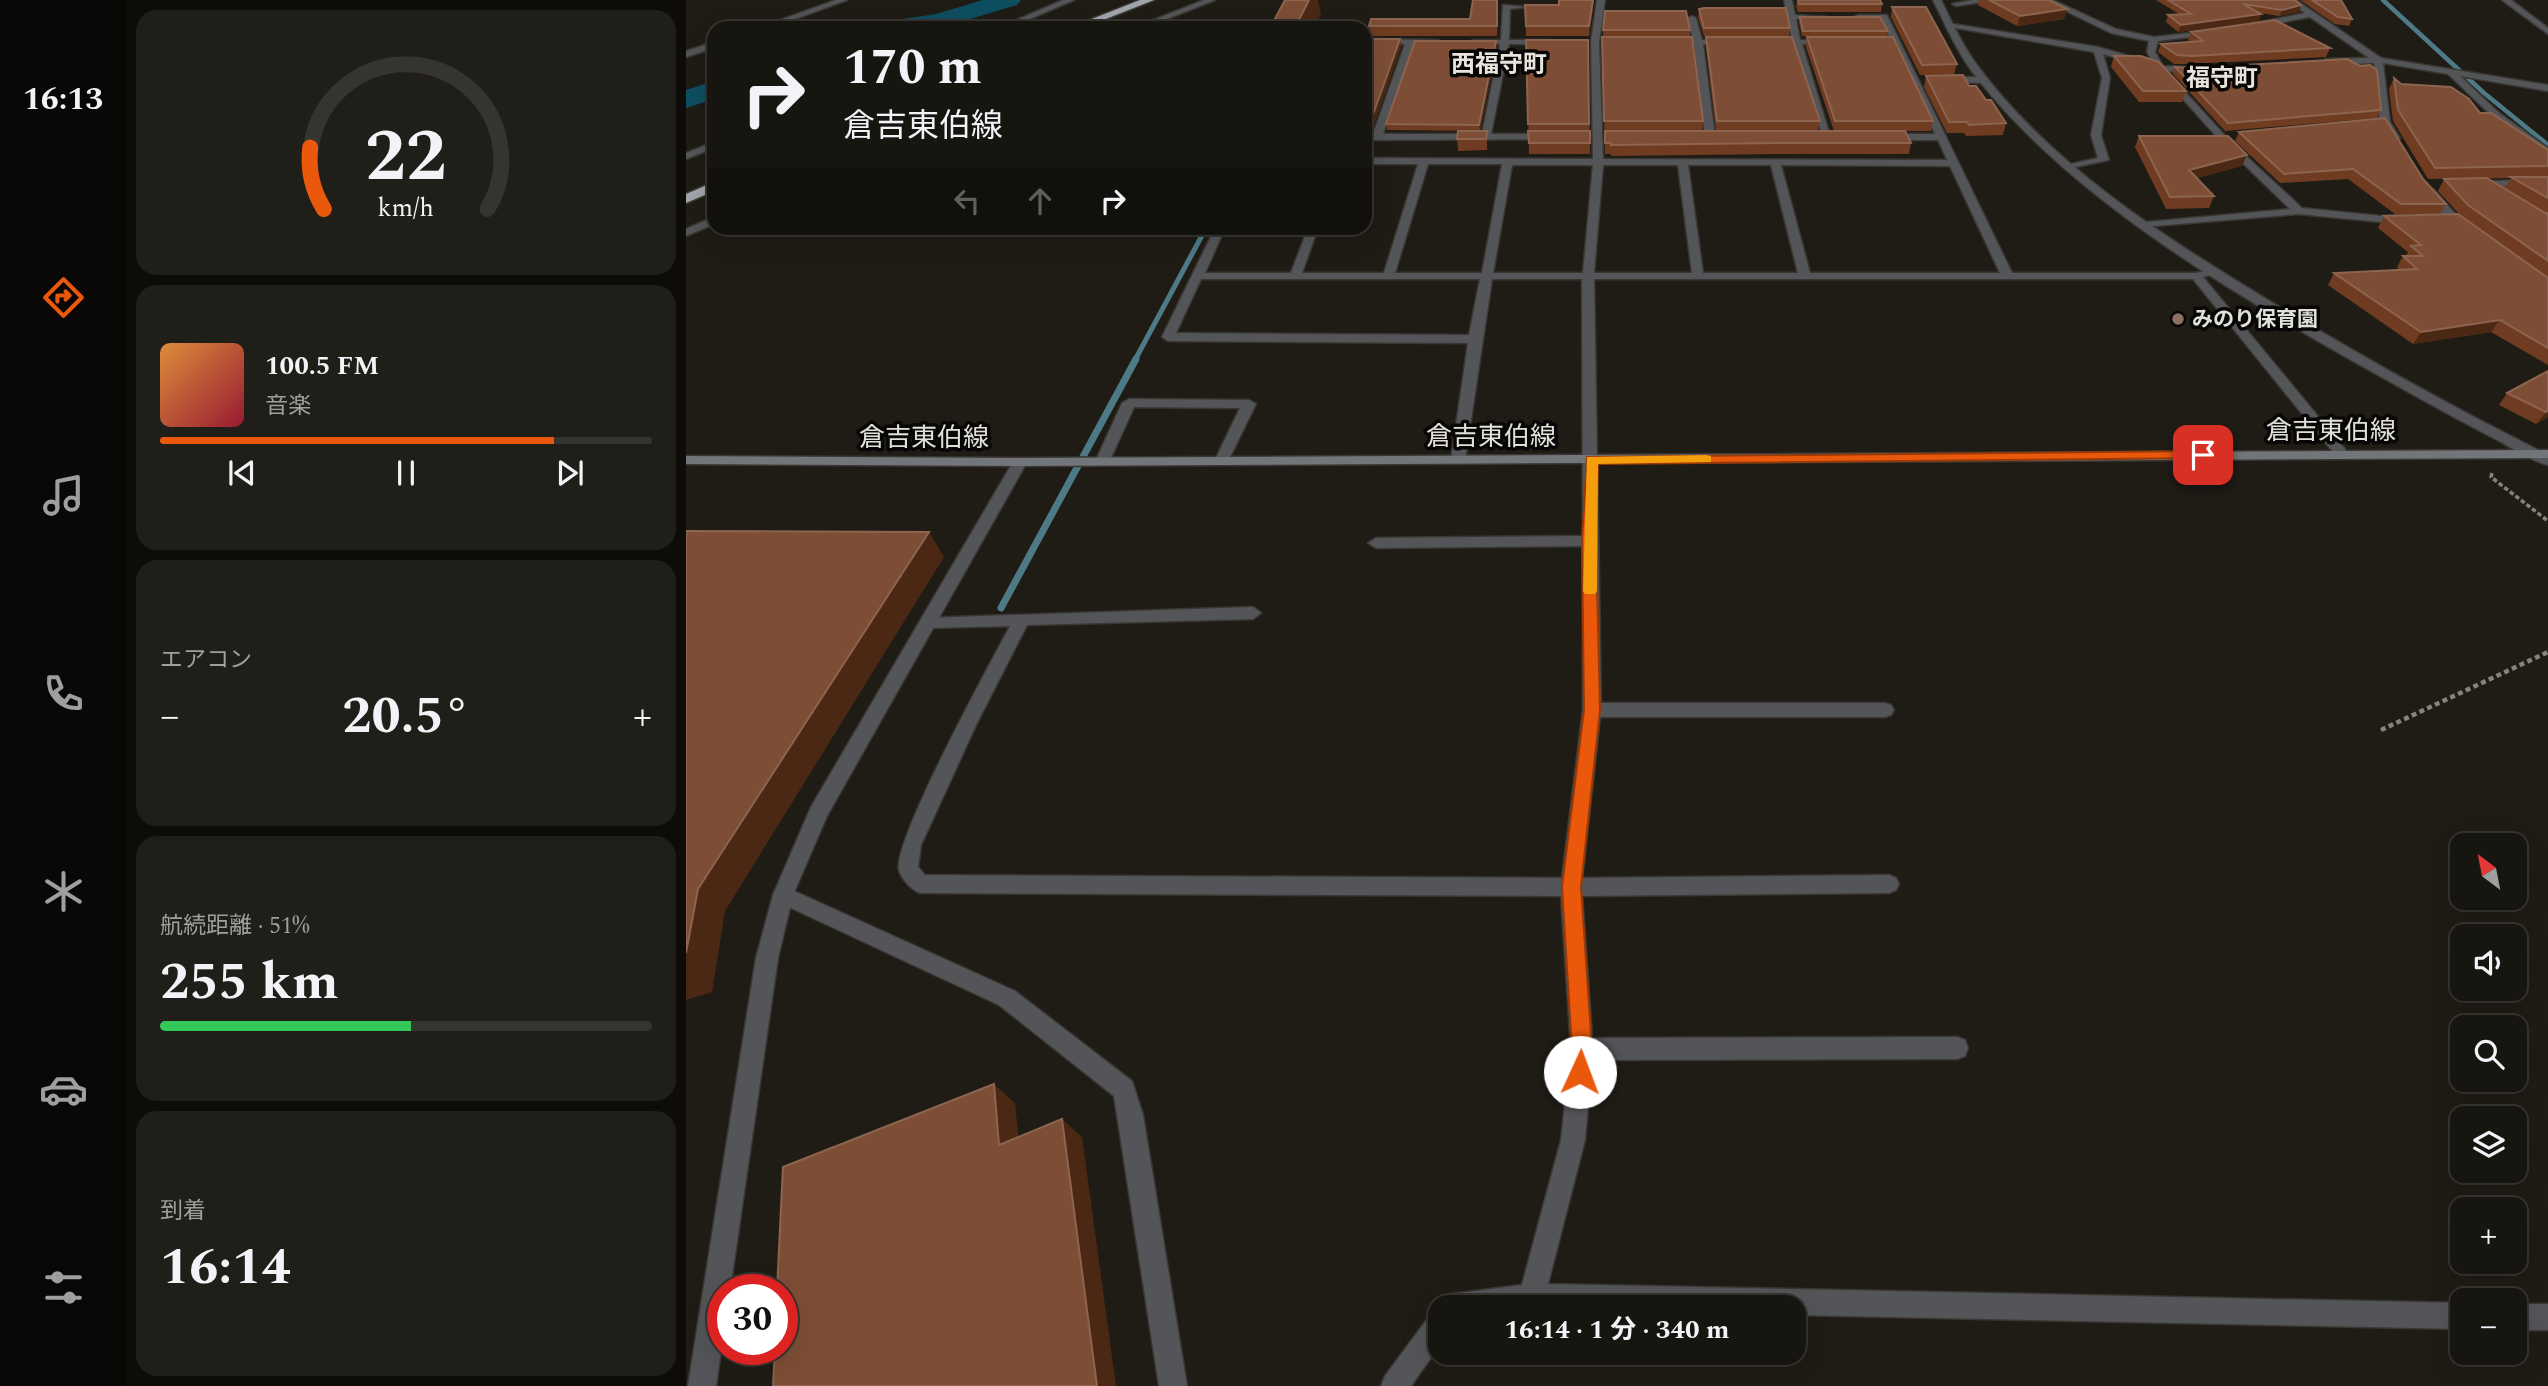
<!DOCTYPE html>
<html lang="ja">
<meta charset="utf-8">
<style>
body{margin:0;font-family:Spectral,"Noto Sans JP",serif;background:#201e19;color:#f1f3f6;height:100vh;display:flex;flex-direction:column;font-size:26px;white-space:nowrap}
*{box-sizing:border-box;margin:0}
p{font-size:23px;color:#9e9f9f}
.icon{flex:none;width:38px;height:38px;fill:none;stroke:currentColor;stroke-width:2;stroke-linecap:round;stroke-linejoin:round}
.map{position:relative;flex:1;overflow:hidden}
.details{display:flex;flex-direction:column;gap:10px;padding:10px;background:#0d0c09;width:560px}
.details>*{flex:none}
.guide{position:absolute;left:21px;top:21px;width:665px;height:214px;border-radius:21px;box-shadow:0 7px 28px #0002,0 0 0 2px #363430;background:#171510;color:#f1f3f6;overflow:hidden}
.needle{width:46px;rotate:328deg}
.fabs{position:absolute;left:1764px;top:833px;display:grid;gap:14px}
.fabs a{display:grid;place-items:center;width:77px;height:77px;border-radius:14px;background:#171510;box-shadow:0 7px 28px #0002,0 0 0 2px #363430;font-size:35px}
.speed{position:absolute;left:21px;top:1274px;display:flex;gap:14px;font-size:35px;font-weight:700;text-align:center}
.speed>*{display:grid;place-content:center;width:91px;height:91px;border-radius:50%;background:#171510;box-shadow:0 7px 28px #0002,0 0 0 2px #363430;line-height:1}
.speed .limit{border:10px solid #d22;background:#fff;color:#111}
.pin{position:absolute;display:grid;place-items:center;width:60px;height:60px;color:#fff;margin:-30px;border-radius:14px;box-shadow:0 4px 10px #0006}
.me{position:absolute;width:77px;margin:-38px;rotate:2deg;stroke-linejoin:round;filter:drop-shadow(0 0 5px #0008)}
.turn{display:flex;align-items:center;gap:24px;height:147px;padding:0 21px;font-size:32px}
.turn .icon{width:91px;height:91px;stroke-width:2.5}
.turn b{display:block;font-size:49px;line-height:60px}
.lanes{display:flex;align-items:center;height:66px;padding:0 21px;background:#0003;justify-content:center;gap:35px;direction:ltr}
.lanes .off{opacity:.35}
.big{font-size:52px;font-weight:700;line-height:1.1}
.details .widget{flex:1;display:flex;flex-direction:column;justify-content:center;gap:10px;min-width:0;padding:0 24px;border-radius:21px;background:#201e19}
.details .dial{align-items:center;gap:0}
.dial svg{height:182px;overflow:visible;fill:none;stroke:#363430;stroke-width:7;stroke-linecap:round;text-anchor:middle}
.dial text{fill:#f1f3f6;stroke:none}
.song{display:flex;align-items:center;gap:21px}
.cover{width:84px;height:84px;border-radius:10px;background:linear-gradient(135deg,hsl(30 70% 55%),hsl(350 70% 35%))}
.played{height:7px;border-radius:4px;background:linear-gradient(90deg,#ea580c 80%,#363430 80%)}
.keys{display:flex;justify-content:space-around;direction:ltr}
.heat{display:flex;justify-content:space-between;align-items:center;font-size:38px;direction:ltr}
.charge{height:10px;border-radius:5px;background:linear-gradient(90deg,#34c759 51%,#363430 0)}
.trip{position:absolute;left:742px;top:1295px;width:378px;height:70px;border-radius:21px;background:#171510;box-shadow:0 7px 28px #0002,0 0 0 2px #363430;font-weight:700;line-height:70px;text-align:center}
main{display:flex;flex:1;min-height:0}
.menu{display:flex;flex-direction:column;width:126px;justify-content:space-around;align-items:center;background:#090806;color:#9e9f9f}
.menu .icon{width:49px;height:49px}
.menu .selected{color:#ea580c}
.menu b{font-size:32px;color:#f1f3f6}
.map>svg:first-child{display:block}
.lines{fill:none;stroke-linecap:round;stroke-linejoin:round}
.stream-far2{stroke:#4d7a86;stroke-width:4.5}
.stream-far1{stroke:#4d7a86;stroke-width:5}
.stream{stroke:#4d7a86;stroke-width:7}
.river{fill:#0e4e61;fill-rule:evenodd}
.service-casing{stroke:#3a3732;stroke-width:3}
.minor-casing{stroke:#3a3732;stroke-width:3}
.tertiary-casing{stroke:#3a3732;stroke-width:3}
.secondary-casing{stroke:#3a3732;stroke-width:3}
.motorway-casing{stroke:#3a3732;stroke-width:3}
.path-far1{stroke:#86837e;stroke-width:3.5;stroke-dasharray:4.5 2.5;stroke-linecap:butt}
.path{stroke:#86837e;stroke-width:4.5;stroke-dasharray:5 3.5;stroke-linecap:butt}
.service{fill:#535558;fill-rule:evenodd}
.minor{fill:#535558;fill-rule:evenodd}
.tertiary{fill:#535558;fill-rule:evenodd}
.secondary{fill:#72757a;fill-rule:evenodd}
.motorway{fill:#a1a5ac;fill-rule:evenodd}
.wall{fill:#703c21}
.shaded-wall{fill:#4b2814}
.building{fill:#7d4e35;stroke:#8c644f;stroke-width:2}
.route{fill:#ea580c;stroke:#983908;stroke-width:2}
.slow{fill:#f59e0b}
.education-dot{fill:#8d6e63;stroke:#080705;stroke-width:2.5}
.labels{text-anchor:middle;stroke-width:7;stroke-linejoin:round;paint-order:stroke}
.far-poi-label{font-size:21px;font-weight:bold;fill:#e1dfdb;stroke:#080705;text-anchor:start}
.far-quarter-label{font-size:24px;font-weight:bold;fill:#e8e3dc;stroke:#080705}
.street-label{font-size:26px;fill:#e1dfdb;stroke:#080705}
</style>
<main>
<nav class="menu">
<b>16:13</b>
<svg class="icon selected" aria-label="directions" viewBox="0 0 24 24"><path d="M12 3l9 9-9 9-9-9zM9 14v-3h6M13 9l2 2-2 2"/></svg>
<svg class="icon" aria-label="music" viewBox="0 0 24 24"><path d="M9 18V5l10-2v13"/><circle cx="6" cy="18" r="3"/><circle cx="16" cy="16" r="3"/></svg>
<svg class="icon" aria-label="phone" viewBox="0 0 24 24"><path d="M5 4h4l2 5-3 2q2 4 5 5l2-3 5 2v4C11 20 4 13 5 4z"/></svg>
<svg class="icon" aria-label="climate" viewBox="0 0 24 24"><path d="M12 3v18M4 7l16 10M4 17L20 7"/></svg>
<svg class="icon" aria-label="car" viewBox="0 0 24 24"><path d="M5 17H2v-5l4-1 3-4h7l3 4 3 1v5h-3M9 17h6M6 11h13"/><circle cx="7" cy="17" r="2"/><circle cx="17" cy="17" r="2"/></svg>
<svg class="icon" aria-label="filters" viewBox="0 0 24 24"><path d="M4 7h16M4 17h16"/><circle cx="9" cy="7" r="2"/><circle cx="15" cy="17" r="2"/></svg>
</nav>
<section class="details">
<div class="widget dial"><svg viewBox="0 0 100 80">
<path d="M14 69A42 42 0 1 1 86 69"/>
<path d="M14 69A42 42 0 0 1 8 42" stroke="#ea580c"/>
<text x="50" y="56" font-size="32" font-weight="700">22</text>
<text x="50" y="72" font-size="11">km/h</text>
</svg></div>
<div class="widget">
<div class="song"><i class="cover"></i><div><b>100.5 FM</b><p>音楽</p></div></div>
<div class="played"></div>
<div class="keys"><svg class="icon" aria-label="previous" viewBox="0 0 24 24"><path d="M18 5L8 12l10 7zM5 5v14"/></svg><svg class="icon" aria-label="pause" viewBox="0 0 24 24"><path d="M8 5v14M16 5v14"/></svg><svg class="icon" aria-label="next" viewBox="0 0 24 24"><path d="M6 5l10 7-10 7zM19 5v14"/></svg></div>
</div>
<div class="widget"><p>エアコン</p>
<div class="heat"><a>−</a><b class="big">20.5°</b><a>+</a></div>
</div>
<div class="widget"><p>航続距離 · 51%</p><b class="big">255 km</b><div class="charge"></div></div>
<div class="widget"><p>到着</p><b class="big">16:14</b></div>
</section>
<div class="map">
<svg width="1862" height="1386" viewBox="0 0 1862 1386">
<rect width="100%" height="100%" fill="#1f1c16"/>
<g class="lines">
<!-- stream-far2 -->
<path class="stream-far2" d="M1697,0L1798,93L1862,145
M473,25L477,28"/>
<!-- stream-far1 -->
<path class="stream-far1" d="M449,360L520,228"/>
<!-- stream -->
<path class="stream" d="M315,608L450,359"/>
<!-- river -->
<path class="river" d="M297,0H335L331,5L254,28H186L190,23L250,14Z
M28,81V99L0,108V90Z"/>
<!-- service casing -->
<g class="service-casing">
<path id="service" d="M1287,0H1309L1270,6L1266,4Z"/>
</g>
<!-- minor casing -->
<g class="minor-casing">
<path id="minor" d="M150,0H161L84,28H72Z
M377,0H388L323,28H312Z
M518,0H529L458,28H447Z
M911,0H919L913,42L917,159L1261,160L1252,140H1200L1195,137L1200,134H1249L1195,19L1168,17L1172,15H1201L1326,273H1509L1531,269V273L1517,277L1663,454L1656,458L1651,457L1507,279H908L915,703H1199L1205,705L1208,710L1205,715L1199,717H914L896,878L1203,875L1210,878L1213,884L1210,890L1203,893L896,896L906,1038L1271,1037L1279,1040L1282,1048L1279,1056L1271,1059L906,1060L899,1140L862,1284L1776,1303V1329L1108,1315V1307H754V1345L725,1386H695L699,1376L745,1314L754,1310L753,1307L757,1298L766,1294L836,1285L875,1140L885,1049L875,896L234,893C226,890 215,879 213,870C206,842 305,662 324,626L244,628L236,622L238,618L567,607L575,613L567,619L341,625L291,723L235,845L232,867L239,875L876,878L897,710V546L690,548L682,543L690,538L897,536L896,279H806L779,460L772,464L765,460L782,343L482,341L476,337L529,228H539L519,273H605L622,228H632L616,273H698L732,164H679V158L907,159L905,42ZM742,164H816L796,273H709ZM826,165H907L897,273H807ZM917,165H992L1006,273H908ZM1002,165H1085L1112,273H1017ZM1095,165L1264,166L1314,273H1124ZM515,279H794L783,335L490,333Z
M1098,0H1106L1109,15L1141,17L1110,19L1114,40H1144L1148,42L1144,44H1116L1145,139L1137,137L1107,44L1081,42L1106,40Z
M1357,0H1367L1430,29L1468,37L1531,30L1528,34L1472,41L1469,52L1477,66L1514,68L1511,73L1480,71L1544,141L1616,208L1695,216L1720,215L1725,218L1720,221L1695,222L1613,214L1456,227V223L1460,222L1604,209L1538,145L1471,70L1417,54L1424,78L1415,135L1423,160L1380,169V165L1412,158L1405,135L1416,78L1408,52L1264,27L1261,23L1412,47L1467,63L1461,52L1463,41L1425,33Z
M1601,0H1610L1695,58L1862,85V91L1774,76L1813,113L1862,148V156L1807,117L1762,74L1697,63L1704,122L1714,138L1706,140L1694,122L1688,63L1640,65L1636,62L1640,59L1683,58L1624,17L1566,28V24L1619,13Z
M1816,0H1825L1862,28V34Z
M817,5L841,7L824,9L823,40H864L868,42L864,44H823L805,134H864L869,137L867,139L679,140V134H687L719,44L679,43V39L752,40L756,42L752,44H727L697,134H796L814,44H787L783,42L787,40H815Z
M1006,16L1010,18L1016,40H1043L1047,42L1043,44H1017L1029,137L1024,140L1019,137L1008,44H983L979,42L983,40H1007L1002,18Z
M28,42V48L0,57V51Z
M1256,77H1297L1301,80L1297,83L1253,82V78Z
M28,142V148L0,159V153Z
M1862,179V185L1787,188L1782,185L1787,182Z
M1739,189H1747L1773,218L1786,228V232C1768,234 1750,206 1739,193Z
M28,217V224L0,236V229Z
M443,399L563,400L570,404L541,463H531L529,460L554,408L448,407L424,460L422,463H412L410,460L436,403Z
M97,886L329,991L446,1081L457,1115L501,1386H473L428,1096L313,1005L90,901L87,895L90,889Z
M1829,1304H1862V1330H1829Z"/>
</g>
<!-- tertiary casing -->
<g class="tertiary-casing">
<path id="tertiary" d="M1247,0H1255C1266,22 1276,45 1291,65C1368,169 1483,240 1592,306C1680,359 1770,409 1862,455V465C1846,461 1829,450 1815,442C1782,425 1749,407 1717,389C1572,308 1385,204 1285,70C1269,48 1259,24 1247,0Z
M334,458L341,462L141,816L107,895L92,958L44,1290H37V1337L30,1386H2L70,958L87,895L125,807L327,462Z"/>
</g>
<!-- secondary casing -->
<g class="secondary-casing">
<path id="secondary" d="M1862,450V458L334,466L0,464V456L334,458Z"/>
</g>
<!-- motorway casing -->
<g class="motorway-casing">
<path id="motorway" d="M454,0H468L397,28H383Z
M28,182V191L0,203V194Z"/>
</g>
<!-- path-far1 -->
<path class="path-far1" d="M1806,473L1805,477L1862,521"/>
<!-- path -->
<path class="path" d="M1695,730L1862,652"/>
<!-- service -->
<use href="#service" class="service"/>
<!-- minor -->
<use href="#minor" class="minor"/>
<!-- tertiary -->
<use href="#tertiary" class="tertiary"/>
<!-- secondary -->
<use href="#secondary" class="secondary"/>
<!-- motorway -->
<use href="#motorway" class="motorway"/>
</g>
<!-- wall -->
<path class="wall" d="M812,0L811,36H685L683,26L784,19Z
M908,0L903,36H840L839,5H873Z
M1111,0H1194L1196,4L1195,12H1112L1110,6Z
M1293,0H1363L1381,9L1378,19L1331,26L1292,5Z
M1470,0H1609L1615,5L1613,12L1593,16L1574,13L1575,14L1573,21L1492,32L1480,22L1482,15L1493,14Z
M1614,0H1655L1666,19L1663,26L1649,24Z
M1206,7L1271,64L1268,75H1234L1205,17Z
M1013,9L1104,28L1103,36H1018L1012,17Z
M1114,17L1202,31L1201,36H1116L1113,22Z
M917,30H1004V36H917Z
M1505,32L1644,48L1640,57L1503,64H1488L1472,52L1475,44L1505,42L1502,40Z
M916,37L1017,121L1016,131H1030L1020,47V37L1134,121L1132,131H1148L1120,47L1121,37L1247,121L1245,131H1219L1225,143L1223,154H1097L925,156V154H919Z
M714,39L715,47L686,130H679V44Z
M840,40H902L904,154H843Z
M811,47L794,131H801V150L772,151L771,139L793,131L701,130L700,124Z
M1428,56L1500,91L1496,102H1453L1425,67Z
M1489,67L1695,110L1691,118L1539,131L1487,74Z
M1240,76L1283,86L1300,100L1320,123L1317,135L1280,136L1278,133H1261L1238,87Z
M1708,78L1715,84L1794,113L1862,150V365L1805,332L1727,344L1642,285L1648,273L1713,270L1711,267L1717,256H1720L1722,252L1692,228L1698,216H1775L1752,191L1758,179L1818,188L1825,178L1742,179L1707,121L1703,89Z
M1553,132L1737,179L1760,204L1754,214H1709L1662,179L1594,183L1549,141Z
M1453,136L1561,155L1556,166L1511,178L1528,196L1523,208L1480,209L1449,147Z
M1862,371V417L1850,424L1813,405L1821,393Z"/>
<!-- shaded-wall -->
<path class="shaded-wall" d="M623,0H632L635,14L628,28H609Z
M907,0H908L903,36V26Z
M1615,5L1613,12L1593,16L1596,10Z
M1381,9L1378,19L1331,26L1334,16Z
M1575,14L1573,21L1492,32L1495,25Z
M714,39L715,47L686,130L684,123Z
M810,41L811,47L794,131L793,125Z
M1561,155L1556,166L1498,181L1503,170Z
M1814,320L1805,332L1727,344L1735,332Z
M1862,410V417L1850,424L1860,412Z
M243,532L258,557L39,911L26,992L0,1000V953L12,889Z
M308,1084L329,1103L335,1162L313,1145Z
M376,1119L396,1137L430,1386H411Z"/>
<!-- building -->
<path class="building" d="M599,0H623L609,28H584Z
M787,0H811V26H683L685,19H784Z
M873,0H907L903,26H840L839,5H873Z
M1112,0H1194L1196,4H1113Z
M1303,0H1363L1381,9L1334,16Z
M1482,0H1609L1615,5L1596,10L1557,4L1575,14L1495,25L1482,15L1505,14Z
M1626,0H1655L1666,19L1652,17Z
M1206,7H1240L1271,64L1236,65Z
M1018,8H1100L1104,28H1018L1013,9Z
M919,11H1000L1004,30H917Z
M1114,17H1194L1202,31H1117Z
M1589,20L1644,48L1506,56L1491,55L1475,44L1517,41L1505,32Z
M916,37H1006L1017,121H918Z
M1020,37H1106L1134,121H1031Z
M1121,37H1207L1247,121H1149Z
M681,39H714L684,123H679V44Z
M840,40H902L903,124H842Z
M729,41H810L793,125L700,124Z
M1428,56H1455L1473,62L1500,91H1457Z
M1661,59L1674,66L1684,65L1691,70L1695,110L1542,123L1489,67L1506,68Z
M1277,75L1283,86H1290L1300,100H1305L1320,123L1283,125L1281,122H1263L1240,76Z
M1708,78L1715,84L1765,87L1783,99L1794,113H1805L1862,150V166L1749,168L1712,110Z
M1699,118L1737,179L1760,204H1715L1667,169L1598,174L1553,132Z
M772,131H801L800,139H771Z
M842,131H904V143H843Z
M919,131H1219L1225,143H1098L925,145V143H919Z
M1453,136H1542L1561,155L1503,170L1528,196L1484,197Z
M1825,177H1862V198Z
M1801,178L1859,213H1862V261L1782,205L1758,179Z
M1772,214L1862,278V348L1814,320L1735,332L1648,273L1731,269L1717,256H1737L1725,246L1735,245L1698,216Z
M1862,371V410L1860,412L1821,393Z
M0,531L243,532L12,889L0,953Z
M308,1084L313,1145L376,1119L411,1386H87L89,1349H96V1290H91L97,1167Z"/>
<!-- route -->
<path class="route" d="M1517,451L1524,455L1522,458L912,464L910,541L914,710L895,887L906,1049L901,1079L894,1082L886,1079L883,1072L886,1049L876,887L898,710L896,541L901,457Z"/>
<!-- slow -->
<path class="slow" d="M1020,455L1025,456V462L912,464L911,591L909,594H899L897,591L901,457Z"/>
<!-- markers -->
<circle class="education-dot" cx="1492" cy="319" r="7"/>
<g class="labels">
<!-- far-poi labels -->
<g class="far-poi-label">
<text x="1506" y="326">みのり保育園</text>
</g>
<!-- far-quarter labels -->
<g class="far-quarter-label">
<text x="813" y="72">西福守町</text>
<text x="1536" y="86">福守町</text>
</g>
<!-- street labels -->
<g class="street-label">
<text x="1645" y="439">倉吉東伯線</text>
<text x="805" y="445">倉吉東伯線</text>
<text x="238" y="446">倉吉東伯線</text>
</g>
</g>
</svg>
<div class="fabs">
<a><svg class="needle" viewBox="-14 -14 28 28"><path d="M0-13l5 13h-10z" fill="#e53935"/><path d="M0 13l5-13h-10z" fill="#9e9f9f"/></svg></a>
<a><svg class="icon" aria-label="sound" viewBox="0 0 24 24"><path d="M4 9h4l5-4v14l-5-4H4zM17 9q2 3 0 6"/></svg></a>
<a><svg class="icon" aria-label="search" viewBox="0 0 24 24"><circle cx="10" cy="10" r="6"/><path d="M15 15l6 6"/></svg></a>
<a><svg class="icon" aria-label="layers" viewBox="0 0 24 24"><path d="M12 4l9 5-9 5-9-5zM3 14l9 5 9-5"/></svg></a>
<a>+</a>
<a>−</a>
</div>
<div class="speed"><div class="limit">30</div></div>
<div class="pin" style="left:1517px;top:455px;background:#d93025"><svg class="icon" aria-label="arrive" viewBox="0 0 24 24"><path d="M6 21V4h12l-3 4 3 4H6"/></svg></div>
<svg class="me" style="left:894px;top:1072px" viewBox="-20 -20 40 40"><circle r="19" fill="#fff"/><path d="M0-13L10 11 0 6-10 11z" fill="#ea580c"/></svg>
<div class="trip">16:14 · 1 分 · 340 m</div>
<div class="guide">
<div class="turn"><svg class="icon" aria-label="right" viewBox="0 0 24 24"><path d="M7 20v-9h11M14 6l5 5-5 5"/></svg><div><b>170 m</b>倉吉東伯線</div></div>
<div class="lanes"><svg class="icon off" aria-label="left" viewBox="0 0 24 24"><path d="M17 20v-9H6M10 6l-5 5 5 5"/></svg><svg class="icon off" aria-label="ahead" viewBox="0 0 24 24"><path d="M12 20V5M6 11l6-6 6 6"/></svg><svg class="icon" aria-label="right" viewBox="0 0 24 24"><path d="M7 20v-9h11M14 6l5 5-5 5"/></svg></div>
</div>
</div>
</main>
